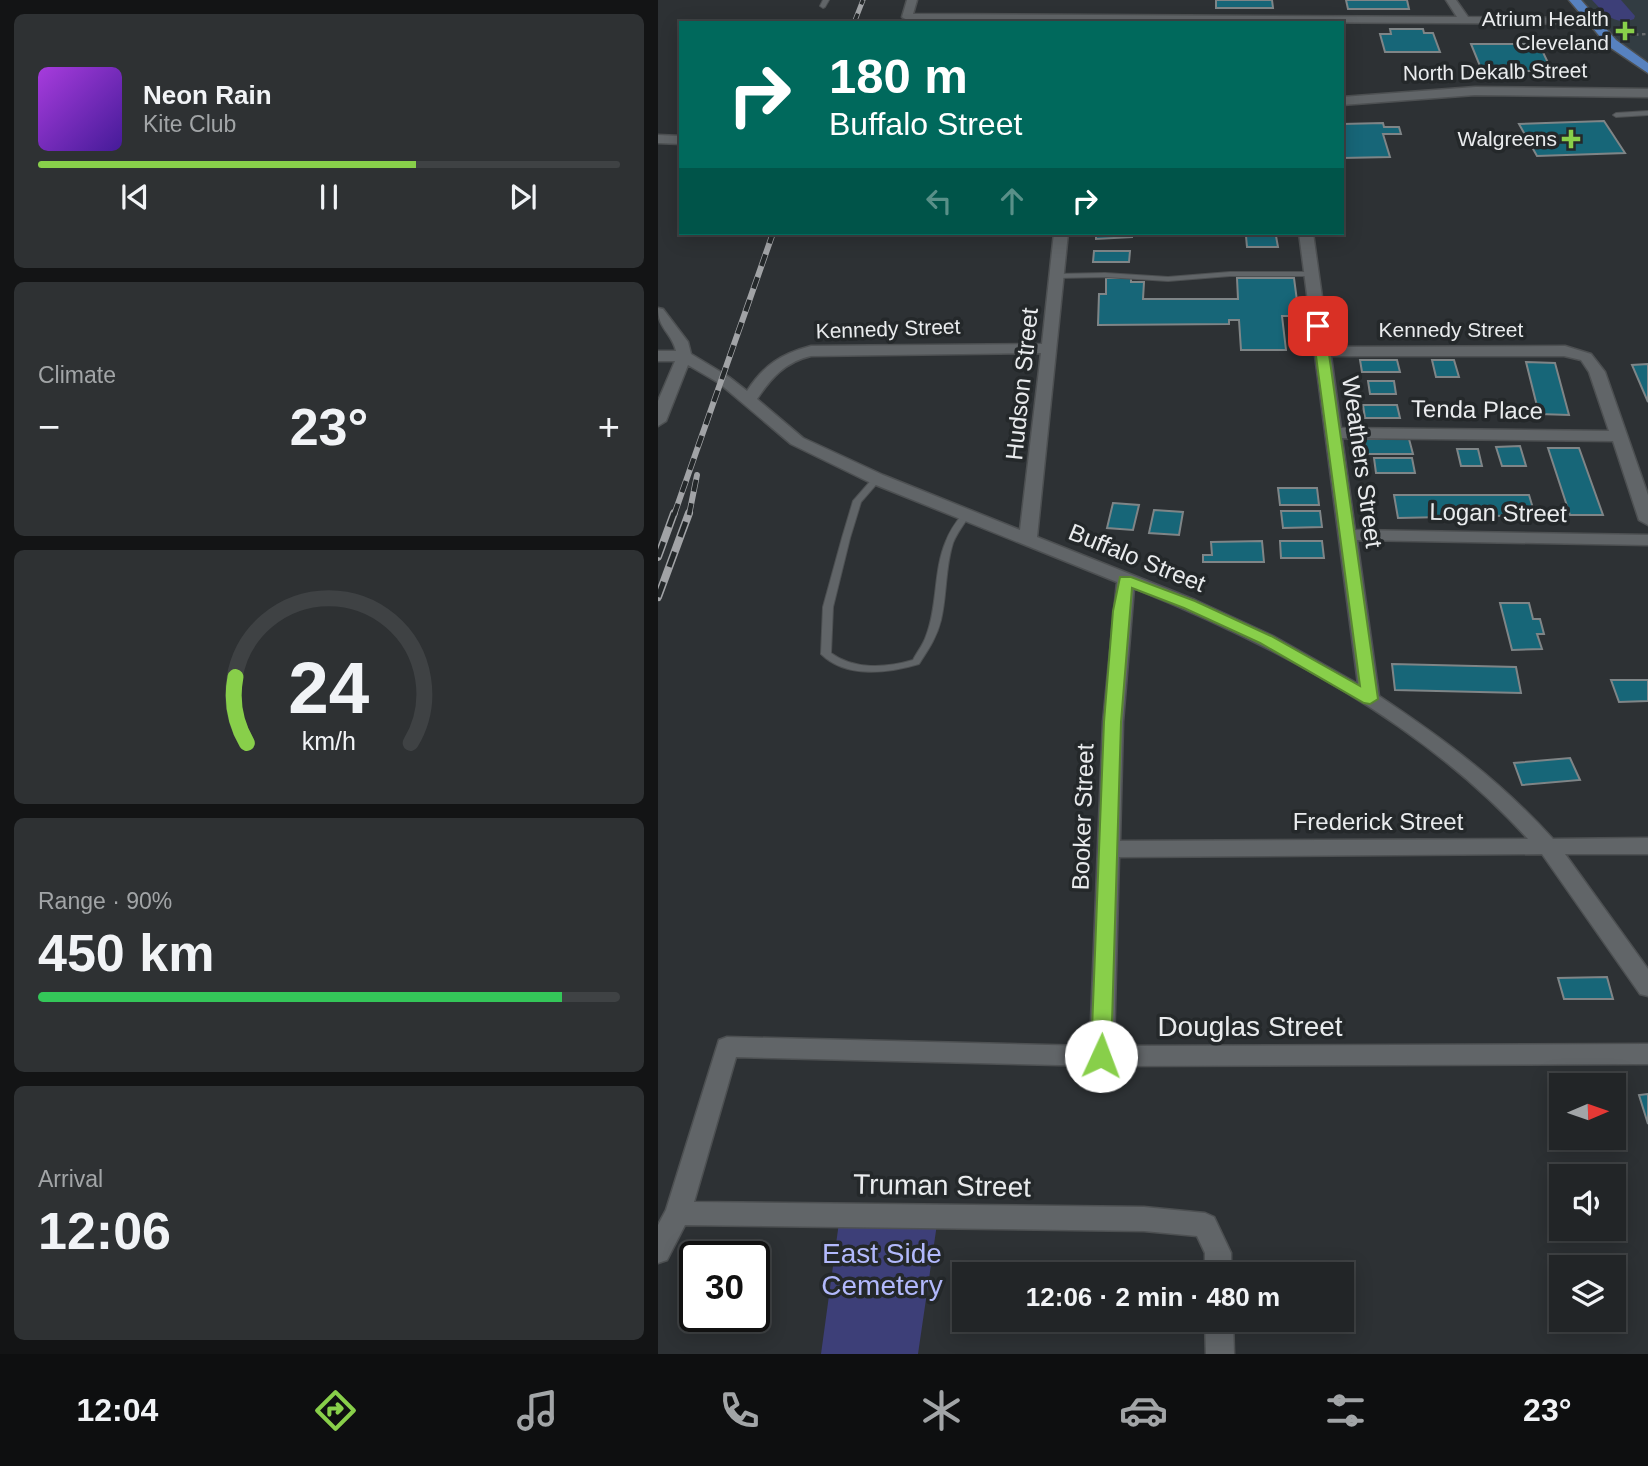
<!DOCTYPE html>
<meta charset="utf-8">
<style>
body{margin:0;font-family:Arial,sans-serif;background:#2e3133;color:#f1f3f6;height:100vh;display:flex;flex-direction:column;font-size:26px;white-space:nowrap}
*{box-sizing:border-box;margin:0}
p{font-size:23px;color:#a2a5a7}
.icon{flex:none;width:38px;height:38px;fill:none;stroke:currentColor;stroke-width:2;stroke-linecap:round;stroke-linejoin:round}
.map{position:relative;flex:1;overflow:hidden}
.side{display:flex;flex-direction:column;gap:14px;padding:14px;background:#131415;width:658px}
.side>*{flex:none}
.hud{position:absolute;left:21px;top:21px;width:665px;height:214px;border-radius:0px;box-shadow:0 4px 18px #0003,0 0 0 2px #3f4244;background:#00695c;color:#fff;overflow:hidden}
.needle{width:46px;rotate:88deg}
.tools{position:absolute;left:891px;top:1073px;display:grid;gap:14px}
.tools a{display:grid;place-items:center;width:77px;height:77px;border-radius:0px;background:#222527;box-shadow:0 4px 18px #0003,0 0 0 2px #3f4244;font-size:35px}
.speed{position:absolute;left:21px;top:1241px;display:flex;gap:14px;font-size:35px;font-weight:700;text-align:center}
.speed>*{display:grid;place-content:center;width:91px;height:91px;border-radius:50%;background:#222527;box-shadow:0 4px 18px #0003,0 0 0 2px #3f4244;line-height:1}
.speed .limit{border:4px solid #111;border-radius:10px;background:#fff;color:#111}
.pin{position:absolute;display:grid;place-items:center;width:60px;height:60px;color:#fff;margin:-30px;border-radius:14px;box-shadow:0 4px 10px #0006}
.me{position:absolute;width:77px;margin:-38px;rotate:2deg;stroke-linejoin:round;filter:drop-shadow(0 0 5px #0008)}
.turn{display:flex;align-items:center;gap:24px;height:147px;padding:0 35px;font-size:32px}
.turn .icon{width:91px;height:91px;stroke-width:2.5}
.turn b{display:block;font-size:49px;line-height:60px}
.lanes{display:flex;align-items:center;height:66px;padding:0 35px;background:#0003;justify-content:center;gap:35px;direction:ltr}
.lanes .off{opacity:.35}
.big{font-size:52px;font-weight:600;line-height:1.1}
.side .tile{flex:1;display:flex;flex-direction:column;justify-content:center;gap:10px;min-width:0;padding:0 24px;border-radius:10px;background:#2e3133}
.side .dial{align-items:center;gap:0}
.dial svg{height:182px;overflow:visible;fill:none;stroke:#3f4244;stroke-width:7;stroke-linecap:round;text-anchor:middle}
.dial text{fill:#f1f3f6;stroke:none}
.song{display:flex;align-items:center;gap:21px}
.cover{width:84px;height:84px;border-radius:10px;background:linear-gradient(135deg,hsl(280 70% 55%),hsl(260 70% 35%))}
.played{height:7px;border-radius:4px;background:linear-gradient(90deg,#88cf4a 65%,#3f4244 65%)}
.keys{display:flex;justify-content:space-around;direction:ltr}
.heat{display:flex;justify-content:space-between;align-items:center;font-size:38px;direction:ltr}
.charge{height:10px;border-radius:5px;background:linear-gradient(90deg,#34c759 90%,#3f4244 0)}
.trip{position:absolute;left:294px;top:1262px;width:402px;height:70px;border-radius:0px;background:#222527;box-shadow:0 4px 18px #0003,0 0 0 2px #3f4244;font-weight:600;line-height:70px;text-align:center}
.tabs{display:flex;height:112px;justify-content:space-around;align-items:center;background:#0e0f10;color:#a2a5a7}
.tabs .icon{width:49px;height:49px}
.tabs .current{color:#88cf4a}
.tabs b{font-size:32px;color:#f1f3f6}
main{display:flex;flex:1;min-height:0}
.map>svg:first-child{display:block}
.built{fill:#323c42}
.green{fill:#3d3f78}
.building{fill:#176678;stroke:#7f8587;stroke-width:2}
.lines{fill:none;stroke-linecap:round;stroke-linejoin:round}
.service-casing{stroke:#4d5052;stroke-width:2}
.minor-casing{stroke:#4d5052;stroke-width:3}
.secondary-casing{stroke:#4d5052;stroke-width:3}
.primary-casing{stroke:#4d5052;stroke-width:3}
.path{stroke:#66696c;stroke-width:2.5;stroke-dasharray:3.5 3.5;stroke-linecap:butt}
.service{fill:#616568;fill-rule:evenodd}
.minor{fill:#616568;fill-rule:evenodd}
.secondary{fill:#616568;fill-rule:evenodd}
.primary{fill:#5782c0;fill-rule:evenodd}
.rail-far2-casing{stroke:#a1a3a6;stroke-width:5}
.rail-far1-casing{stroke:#a1a3a6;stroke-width:6}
.rail-casing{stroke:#a1a3a6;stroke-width:8}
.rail-far2{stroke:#24282a;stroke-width:3.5;stroke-dasharray:10;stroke-linecap:butt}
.rail-far1{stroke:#24282a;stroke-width:4.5;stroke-dasharray:12;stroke-linecap:butt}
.rail{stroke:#24282a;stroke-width:5;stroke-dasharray:16;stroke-linecap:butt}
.route{fill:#88cf4a;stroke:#588730;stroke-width:2}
.poi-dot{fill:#88cf4a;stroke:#24282a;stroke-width:2.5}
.labels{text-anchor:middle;stroke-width:7;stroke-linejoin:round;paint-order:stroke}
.far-poi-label{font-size:21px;fill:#e9ebed;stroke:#24282a;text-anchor:end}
.far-street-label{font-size:21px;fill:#e9ebed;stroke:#24282a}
.street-label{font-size:24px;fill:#e9ebed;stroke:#24282a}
.near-street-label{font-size:28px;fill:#e9ebed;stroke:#24282a}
.near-park-label{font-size:28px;fill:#b2b9fc;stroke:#24282a}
</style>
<main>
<section class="side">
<div class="tile">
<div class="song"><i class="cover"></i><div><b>Neon Rain</b><p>Kite Club</p></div></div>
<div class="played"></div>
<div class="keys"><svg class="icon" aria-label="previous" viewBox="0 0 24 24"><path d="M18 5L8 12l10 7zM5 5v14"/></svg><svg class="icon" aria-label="pause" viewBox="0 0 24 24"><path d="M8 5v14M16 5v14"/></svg><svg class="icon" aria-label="next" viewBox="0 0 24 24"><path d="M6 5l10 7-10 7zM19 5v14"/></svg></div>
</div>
<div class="tile"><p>Climate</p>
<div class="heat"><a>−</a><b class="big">23°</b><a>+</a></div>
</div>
<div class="tile dial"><svg viewBox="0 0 100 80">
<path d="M14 69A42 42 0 1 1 86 69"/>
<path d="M14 69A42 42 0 0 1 9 40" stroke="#88cf4a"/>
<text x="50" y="56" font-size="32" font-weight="700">24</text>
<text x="50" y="72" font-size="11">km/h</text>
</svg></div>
<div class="tile"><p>Range · 90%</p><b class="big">450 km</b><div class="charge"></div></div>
<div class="tile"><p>Arrival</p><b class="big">12:06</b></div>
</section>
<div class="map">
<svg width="990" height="1354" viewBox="0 0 990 1354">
<rect width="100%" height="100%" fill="#2d3134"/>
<!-- built -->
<path class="built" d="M917,0H990V69L980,63Z"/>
<!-- green -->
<path class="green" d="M934,0H963L977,16L976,19C956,26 947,14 934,0Z
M182,1215L280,1217L260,1354H163Z"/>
<!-- building -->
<path class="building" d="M558,0H614L615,8H558Z
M688,0H749L751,9H690Z
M732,29H765L766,33H775L782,52H727L722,34H733Z
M813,44H881L894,71H824Z
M946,121L967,153L879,156L861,124Z
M725,123L726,127H741L743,134H725L732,157L684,158V124Z
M438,233H474V237L438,239Z
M588,236H618L620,247H589Z
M436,251H472L471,262H435Z
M448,278H473V282H486L485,299H580L579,278H636L641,316H624L628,350H583L581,320H571V324L440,325L441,294H448Z
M702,360H739L742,372H704Z
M774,360H796L801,377H778Z
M868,362L897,363L911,415L881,414Z
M990,364V402L974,365Z
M710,381H736L738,394H712Z
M705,405H739L742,418H707Z
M706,439H751L755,454H709Z
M862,446L868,466H844L838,447Z
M890,448H921L945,515H912Z
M799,449H820L824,466H803Z
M716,458H754L757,473H718Z
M620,488H659L661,505H622Z
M736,495H871L877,515L740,518Z
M455,503L481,505L475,530L449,528Z
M496,510L525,512L521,535L491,533Z
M623,511H662L664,527L625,528Z
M604,541L606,562H545V555H554L553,542Z
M622,541H664L666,558H623Z
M842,603H871L875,619H882L886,634H879L884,649L854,650Z
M734,664L858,667L863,693L737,690Z
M953,680H990V701L961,702Z
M912,758L922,780L864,785L856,763Z
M949,977L955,999H906L900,978Z
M990,1094V1124L981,1095Z"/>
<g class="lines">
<!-- service casing -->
<g class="service-casing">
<path id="service" d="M165,0H171L167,7L165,8L162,6Z
M990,111V115L958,117L955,115L958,113Z
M572,272H653L657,274L653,276H572L510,281L447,277L399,278L395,276L399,274L447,273L510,277Z
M219,476L223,479L203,502L192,538L175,607L173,653C196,670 228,668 255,660C259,652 265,645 268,636C280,606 275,571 288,541C292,530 298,522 305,513L308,512L312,515C306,524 299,533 295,543C287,568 289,595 283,620C279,637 270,650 261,664C231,673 188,679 163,654L165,607L184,538L195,501L216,477Z"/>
</g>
<!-- minor casing -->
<g class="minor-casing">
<path id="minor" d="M249,0H259L255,14L799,17L788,0H798L810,17L934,18L939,21L934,24L249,20L244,17Z
M396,233H410L379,537L537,600L615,636L700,684L641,233H655L671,347L907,346L933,354L947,372L990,495V525L981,520L955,441L684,438L697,530L990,535V545L699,540L721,696C787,740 841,780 895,839L990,838V854H907L990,969V996L982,994L884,854L461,857L456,1046L990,1044V1064L444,1066L78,1057L36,1202L486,1207L547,1213L556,1217L573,1253V1274H547V1253L539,1236L486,1231L27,1225L9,1260L0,1263V1225L8,1210L61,1040L69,1037L432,1046L445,722L459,582L213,483L133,444L61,383L30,365L8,421L0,426V401L17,361H0V351H18C14,333 0,329 0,308L5,309L30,342L33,354L71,377L89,391C106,365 123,354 153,346L384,344ZM383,353L362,530L225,475L145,438L99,399C113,378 127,362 153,356ZM673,356H906L923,360L931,372L951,431L683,428ZM476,588C619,646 765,723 870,839L462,841L465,722Z
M547,1320H575L576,1354H548Z"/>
</g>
<!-- secondary casing -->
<g class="secondary-casing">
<path id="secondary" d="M817,87L990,89V97L817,95L684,105V97Z
M0,135L23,136V144L0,143Z"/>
</g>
<!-- primary casing -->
<g class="primary-casing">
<path id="primary" d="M911,0H923L958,40L990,63V73L950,46Z"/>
</g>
<!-- path -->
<path class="path" d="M970,35L990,34"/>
<!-- service -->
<use href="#service" class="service"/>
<!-- minor -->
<use href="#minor" class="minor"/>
<!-- secondary -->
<use href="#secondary" class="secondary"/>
<!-- primary -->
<use href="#primary" class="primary"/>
<!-- rail-far2 casing -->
<g class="rail-far2-casing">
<path id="rail-far2" d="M196,23L205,0"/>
</g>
<!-- rail-far1 casing -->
<g class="rail-far1-casing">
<path id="rail-far1" d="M16,515L115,233
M31,515L39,475"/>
</g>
<!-- rail casing -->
<g class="rail-casing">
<path id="rail" d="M0,557L16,513
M0,597L31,513"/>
</g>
<!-- rail-far2 -->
<use href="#rail-far2" class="rail-far2"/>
<!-- rail-far1 -->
<use href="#rail-far1" class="rail-far1"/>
<!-- rail -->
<use href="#rail" class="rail"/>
</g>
<!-- route -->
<path class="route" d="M660,322L667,326L720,699L712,704L706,703L602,643L526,608L474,588L463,722L453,1056L451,1062L443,1065L436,1062L433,1056L446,722L455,611L462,577H473L537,601L613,636L702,686L654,326Z"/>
<!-- markers -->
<g class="poi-dot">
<path d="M963.5 20.5h7v7h7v7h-7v7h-7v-7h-7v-7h7z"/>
<path d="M909.5 128.5h7v7h7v7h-7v7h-7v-7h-7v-7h7z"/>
</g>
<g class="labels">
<!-- far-poi labels -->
<g class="far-poi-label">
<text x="951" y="26">Atrium Health<tspan x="951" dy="24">Cleveland</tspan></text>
<text x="899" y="146">Walgreens</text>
</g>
<!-- far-street labels -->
<g class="far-street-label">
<text transform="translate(837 72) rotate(-1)" y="7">North Dekalb Street</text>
<text transform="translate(230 329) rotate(-2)" y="7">Kennedy Street</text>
<text x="793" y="337">Kennedy Street</text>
</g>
<!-- street labels -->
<g class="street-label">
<text transform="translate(364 384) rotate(-84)" y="8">Hudson Street</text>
<text transform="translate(819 410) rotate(1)" y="8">Tenda Place</text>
<text transform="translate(704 462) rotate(82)" y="8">Weathers Street</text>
<text transform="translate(840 513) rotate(1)" y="8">Logan Street</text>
<text transform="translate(479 558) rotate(22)" y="8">Buffalo Street</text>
<text transform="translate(425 817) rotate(-88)" y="8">Booker Street</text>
<text x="720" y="830">Frederick Street</text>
</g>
<!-- near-street labels -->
<g class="near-street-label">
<text x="592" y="1036">Douglas Street</text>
<text transform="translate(284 1185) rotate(1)" y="10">Truman Street</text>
</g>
<!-- near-park labels -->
<g class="near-park-label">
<text x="224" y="1263">East Side<tspan x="224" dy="32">Cemetery</tspan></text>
</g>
</g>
</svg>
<div class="tools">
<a><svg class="needle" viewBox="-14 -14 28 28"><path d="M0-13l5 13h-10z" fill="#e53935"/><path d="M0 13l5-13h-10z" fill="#a2a5a7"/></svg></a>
<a><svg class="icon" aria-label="sound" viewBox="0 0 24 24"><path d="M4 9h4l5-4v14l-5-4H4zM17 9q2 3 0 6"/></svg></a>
<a><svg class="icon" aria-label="layers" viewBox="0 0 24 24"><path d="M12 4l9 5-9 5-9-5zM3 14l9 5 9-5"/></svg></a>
</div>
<div class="speed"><div class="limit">30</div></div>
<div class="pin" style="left:660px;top:326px;background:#d93025"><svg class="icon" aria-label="arrive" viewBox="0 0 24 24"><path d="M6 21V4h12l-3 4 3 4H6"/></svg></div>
<svg class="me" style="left:443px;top:1056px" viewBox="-20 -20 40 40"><circle r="19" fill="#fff"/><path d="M0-13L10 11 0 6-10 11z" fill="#88cf4a"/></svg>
<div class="trip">12:06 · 2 min · 480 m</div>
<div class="hud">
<div class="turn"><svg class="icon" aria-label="right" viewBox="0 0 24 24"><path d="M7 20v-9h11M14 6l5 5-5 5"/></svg><div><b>180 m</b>Buffalo Street</div></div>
<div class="lanes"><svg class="icon off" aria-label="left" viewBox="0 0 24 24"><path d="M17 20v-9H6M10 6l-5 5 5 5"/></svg><svg class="icon off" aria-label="ahead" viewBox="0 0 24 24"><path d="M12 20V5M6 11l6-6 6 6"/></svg><svg class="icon" aria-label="right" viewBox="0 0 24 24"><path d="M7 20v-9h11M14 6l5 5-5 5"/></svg></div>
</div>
</div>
</main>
<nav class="tabs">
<b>12:04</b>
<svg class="icon current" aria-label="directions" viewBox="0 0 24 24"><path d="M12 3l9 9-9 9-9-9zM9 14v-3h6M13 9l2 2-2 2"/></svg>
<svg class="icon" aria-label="music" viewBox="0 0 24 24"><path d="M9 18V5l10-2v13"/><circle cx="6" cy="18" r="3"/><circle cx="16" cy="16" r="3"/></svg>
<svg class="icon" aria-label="phone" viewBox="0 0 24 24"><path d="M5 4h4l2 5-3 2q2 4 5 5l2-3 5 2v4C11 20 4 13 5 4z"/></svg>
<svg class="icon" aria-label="climate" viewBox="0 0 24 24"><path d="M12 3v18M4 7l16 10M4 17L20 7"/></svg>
<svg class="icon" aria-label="car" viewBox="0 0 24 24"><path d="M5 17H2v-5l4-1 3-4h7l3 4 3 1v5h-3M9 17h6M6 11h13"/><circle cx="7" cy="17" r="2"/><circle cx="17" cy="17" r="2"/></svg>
<svg class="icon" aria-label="filters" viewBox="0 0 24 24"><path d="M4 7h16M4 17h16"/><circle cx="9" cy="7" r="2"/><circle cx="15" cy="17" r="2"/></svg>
<b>23°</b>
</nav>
